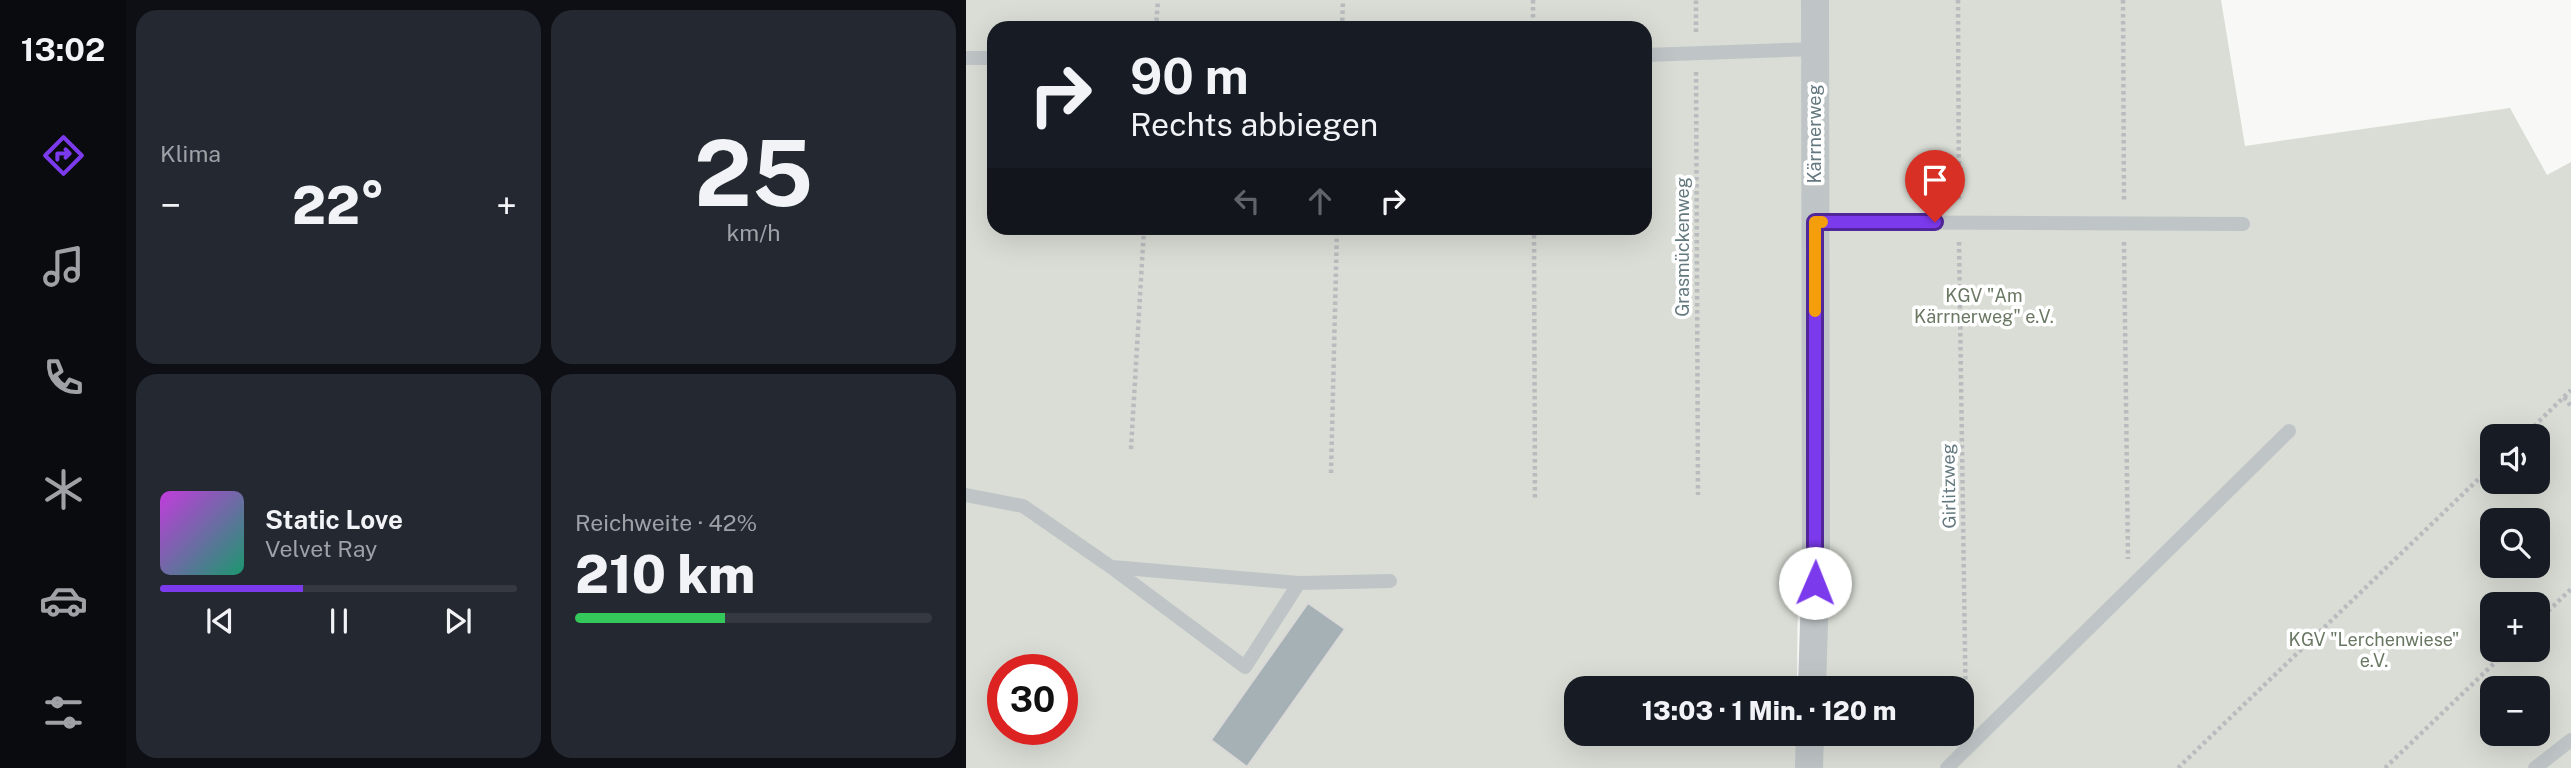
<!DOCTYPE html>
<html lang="de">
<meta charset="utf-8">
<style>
body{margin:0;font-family:"Public Sans",sans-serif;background:#242831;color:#f1f3f6;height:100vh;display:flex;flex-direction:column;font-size:26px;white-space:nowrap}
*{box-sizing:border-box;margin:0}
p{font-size:23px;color:#9ea1a6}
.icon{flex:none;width:38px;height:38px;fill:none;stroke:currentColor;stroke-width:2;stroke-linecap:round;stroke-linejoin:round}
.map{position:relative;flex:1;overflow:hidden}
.panel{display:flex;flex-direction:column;gap:10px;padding:10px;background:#0d0f14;width:840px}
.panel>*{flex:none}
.banner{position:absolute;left:21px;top:21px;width:665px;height:214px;border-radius:21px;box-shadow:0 7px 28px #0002;background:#171b24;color:#f1f3f6;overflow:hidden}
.buttons{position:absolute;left:1514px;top:424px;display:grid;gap:14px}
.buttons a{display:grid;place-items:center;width:70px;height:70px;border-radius:14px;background:#171b24;box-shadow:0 7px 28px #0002;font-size:35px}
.speed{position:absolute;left:21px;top:654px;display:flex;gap:14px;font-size:35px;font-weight:700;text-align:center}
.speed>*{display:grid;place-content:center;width:91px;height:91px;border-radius:50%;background:#171b24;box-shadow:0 7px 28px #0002;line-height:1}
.speed .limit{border:10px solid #d22;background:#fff;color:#111}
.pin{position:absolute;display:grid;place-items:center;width:60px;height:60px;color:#fff;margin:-72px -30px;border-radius:50% 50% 50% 0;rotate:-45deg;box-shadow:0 0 7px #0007}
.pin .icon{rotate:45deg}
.me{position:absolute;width:77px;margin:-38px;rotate:1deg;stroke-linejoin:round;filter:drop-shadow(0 0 5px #0008)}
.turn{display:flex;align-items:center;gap:24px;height:147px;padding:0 28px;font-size:32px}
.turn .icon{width:91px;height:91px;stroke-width:2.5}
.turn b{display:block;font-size:49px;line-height:60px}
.lanes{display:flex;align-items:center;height:66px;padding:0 28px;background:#0003;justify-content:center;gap:35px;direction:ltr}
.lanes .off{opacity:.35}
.big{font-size:52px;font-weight:800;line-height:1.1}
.panel .widget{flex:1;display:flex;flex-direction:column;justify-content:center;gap:10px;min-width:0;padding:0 24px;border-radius:21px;background:#242831}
.panel .dial{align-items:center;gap:0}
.dial b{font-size:91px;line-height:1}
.song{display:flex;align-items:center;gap:21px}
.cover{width:84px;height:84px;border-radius:10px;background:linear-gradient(135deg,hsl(290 70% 55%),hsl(160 70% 35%))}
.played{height:7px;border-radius:4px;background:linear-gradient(90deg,#7c3aed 40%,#363941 40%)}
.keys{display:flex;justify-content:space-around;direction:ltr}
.heat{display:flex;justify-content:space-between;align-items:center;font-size:38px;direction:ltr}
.charge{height:10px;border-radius:5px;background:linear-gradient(90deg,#34c759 42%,#363941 0)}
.panel .tiles{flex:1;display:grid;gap:10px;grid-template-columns:repeat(2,1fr)}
.trip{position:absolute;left:598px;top:676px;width:410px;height:70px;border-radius:21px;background:#171b24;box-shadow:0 7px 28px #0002;font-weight:800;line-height:70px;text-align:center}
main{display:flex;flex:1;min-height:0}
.dock{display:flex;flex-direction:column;width:126px;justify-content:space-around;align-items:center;background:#090b0e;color:#9ea1a6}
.dock .icon{width:49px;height:49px}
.dock .active{color:#7c3aed}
.dock b{font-size:32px;color:#f1f3f6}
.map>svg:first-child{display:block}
.green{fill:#d9ddd5;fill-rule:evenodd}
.building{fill:#a6b1b5;stroke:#dad9d8;stroke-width:2}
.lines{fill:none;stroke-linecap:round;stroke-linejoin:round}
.path{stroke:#b8bcbe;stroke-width:4.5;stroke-dasharray:3.5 3.5;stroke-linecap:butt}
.lane{stroke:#bfc5c7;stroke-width:14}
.street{stroke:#bfc5c7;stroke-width:28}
.route-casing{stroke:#51269a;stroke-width:18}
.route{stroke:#7c3aed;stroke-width:12}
.slow{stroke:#f59e0b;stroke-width:12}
.labels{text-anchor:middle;stroke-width:7;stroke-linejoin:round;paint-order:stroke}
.street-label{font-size:18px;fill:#64797f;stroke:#fff}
.park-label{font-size:18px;fill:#6a7863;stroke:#fff}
</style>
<main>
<nav class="dock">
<b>13:02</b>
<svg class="icon active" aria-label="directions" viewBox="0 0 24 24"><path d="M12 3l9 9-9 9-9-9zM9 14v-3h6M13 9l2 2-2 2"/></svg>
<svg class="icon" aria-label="music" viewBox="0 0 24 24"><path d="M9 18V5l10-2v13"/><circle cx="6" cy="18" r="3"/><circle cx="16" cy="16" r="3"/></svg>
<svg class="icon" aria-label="phone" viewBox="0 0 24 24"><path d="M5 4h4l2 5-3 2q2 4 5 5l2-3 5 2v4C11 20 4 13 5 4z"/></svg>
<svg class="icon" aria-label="climate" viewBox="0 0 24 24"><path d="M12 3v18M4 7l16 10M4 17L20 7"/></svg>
<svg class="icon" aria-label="car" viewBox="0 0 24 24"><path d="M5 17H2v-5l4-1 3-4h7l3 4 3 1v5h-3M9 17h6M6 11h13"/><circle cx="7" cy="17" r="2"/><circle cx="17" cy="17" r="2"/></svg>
<svg class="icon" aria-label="filters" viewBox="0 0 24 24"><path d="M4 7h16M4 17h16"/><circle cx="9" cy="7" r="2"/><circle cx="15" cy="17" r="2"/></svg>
</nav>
<section class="panel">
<div class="tiles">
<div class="widget"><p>Klima</p>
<div class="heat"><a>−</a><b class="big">22°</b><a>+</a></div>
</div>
<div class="widget dial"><b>25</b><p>km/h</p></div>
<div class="widget">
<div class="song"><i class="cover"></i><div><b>Static Love</b><p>Velvet Ray</p></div></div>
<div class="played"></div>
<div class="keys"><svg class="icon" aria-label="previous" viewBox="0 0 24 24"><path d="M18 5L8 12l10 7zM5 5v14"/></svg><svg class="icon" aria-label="pause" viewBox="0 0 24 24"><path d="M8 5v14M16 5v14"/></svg><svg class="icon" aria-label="next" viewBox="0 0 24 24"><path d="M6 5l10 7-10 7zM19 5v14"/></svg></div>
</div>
<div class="widget"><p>Reichweite · 42%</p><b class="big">210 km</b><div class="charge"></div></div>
</div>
</section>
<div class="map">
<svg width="1605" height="768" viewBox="0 0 1605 768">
<rect width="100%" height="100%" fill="#f8f8f6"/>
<!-- green -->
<path class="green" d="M0,0H1255L1279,146L1544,108L1581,175L1605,162V768H852L853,733H996V688H854L856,566L832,569L831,688H611V733H831L830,768H0ZM28,28H679V228H28ZM1526,436H1572V481H1526ZM1526,520H1572V565H1526ZM1526,604H1572V649H1526ZM37,670H96V730H37ZM1526,688H1572V733H1526Z"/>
<!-- building -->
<path class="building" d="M342,603L379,629L281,767L245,740Z"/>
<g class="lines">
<!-- path -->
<path class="path" d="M567,0V28
M992,0L993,202
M1157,0L1158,202
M190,28L192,0
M376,28L377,0
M730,32V0
M730,72L732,495
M568,228L569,499
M993,242L1000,720
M1158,242L1162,559
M1598,397L1605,406
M1558,436L1605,390
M165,449L178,228
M365,473L371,228
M1572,621L1605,589
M1212,768L1526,466
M1419,768L1543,649"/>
<!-- lane -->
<path class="lane" d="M679,55L849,49
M0,58H28
M849,222L1277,224
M0,495L57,506L145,567L279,667L333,583
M146,567L333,583L424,581
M981,768L1323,431
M1569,768L1605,740"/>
<!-- street -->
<path class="street" d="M846,688L850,557L849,0
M843,768L844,733"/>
</g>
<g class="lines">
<!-- route casing -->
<g class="route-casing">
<path id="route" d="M849,583V222H969"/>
</g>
<!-- route -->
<use href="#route" class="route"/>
<!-- slow -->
<path class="slow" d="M849,311V222H856"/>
</g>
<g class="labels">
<!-- street labels -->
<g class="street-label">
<text transform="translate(849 134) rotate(-90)" y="6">Kärrnerweg</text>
<text transform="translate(717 247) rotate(-90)" y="6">Grasmückenweg</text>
<text transform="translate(983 486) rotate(-91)" y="6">Girlitzweg</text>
</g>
<!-- park labels -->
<g class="park-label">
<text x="1018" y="302">KGV "Am<tspan x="1018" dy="21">Kärrnerweg" e.V.</tspan></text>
<text x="1408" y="646">KGV "Lerchenwiese"<tspan x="1408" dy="21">e.V.</tspan></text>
</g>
</g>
</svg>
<div class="buttons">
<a><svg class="icon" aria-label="sound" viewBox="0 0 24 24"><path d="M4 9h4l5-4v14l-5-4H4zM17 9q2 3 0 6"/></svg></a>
<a><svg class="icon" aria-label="search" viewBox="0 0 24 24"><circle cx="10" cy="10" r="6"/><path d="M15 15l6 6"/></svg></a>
<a>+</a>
<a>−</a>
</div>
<div class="speed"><div class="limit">30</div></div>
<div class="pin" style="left:969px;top:222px;background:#d93025"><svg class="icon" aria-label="arrive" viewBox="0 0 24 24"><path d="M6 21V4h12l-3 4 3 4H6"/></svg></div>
<svg class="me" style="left:849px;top:583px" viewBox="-20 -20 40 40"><circle r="19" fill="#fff"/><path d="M0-13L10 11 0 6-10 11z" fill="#7c3aed"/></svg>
<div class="trip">13:03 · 1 Min. · 120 m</div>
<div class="banner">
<div class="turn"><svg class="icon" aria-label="right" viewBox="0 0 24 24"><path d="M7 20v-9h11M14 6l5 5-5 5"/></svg><div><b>90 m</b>Rechts abbiegen</div></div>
<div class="lanes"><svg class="icon off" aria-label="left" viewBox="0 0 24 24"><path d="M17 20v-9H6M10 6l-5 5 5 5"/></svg><svg class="icon off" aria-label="ahead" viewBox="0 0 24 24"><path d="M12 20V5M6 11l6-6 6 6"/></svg><svg class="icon" aria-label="right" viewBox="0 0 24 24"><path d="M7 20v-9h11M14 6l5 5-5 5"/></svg></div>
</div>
</div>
</main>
